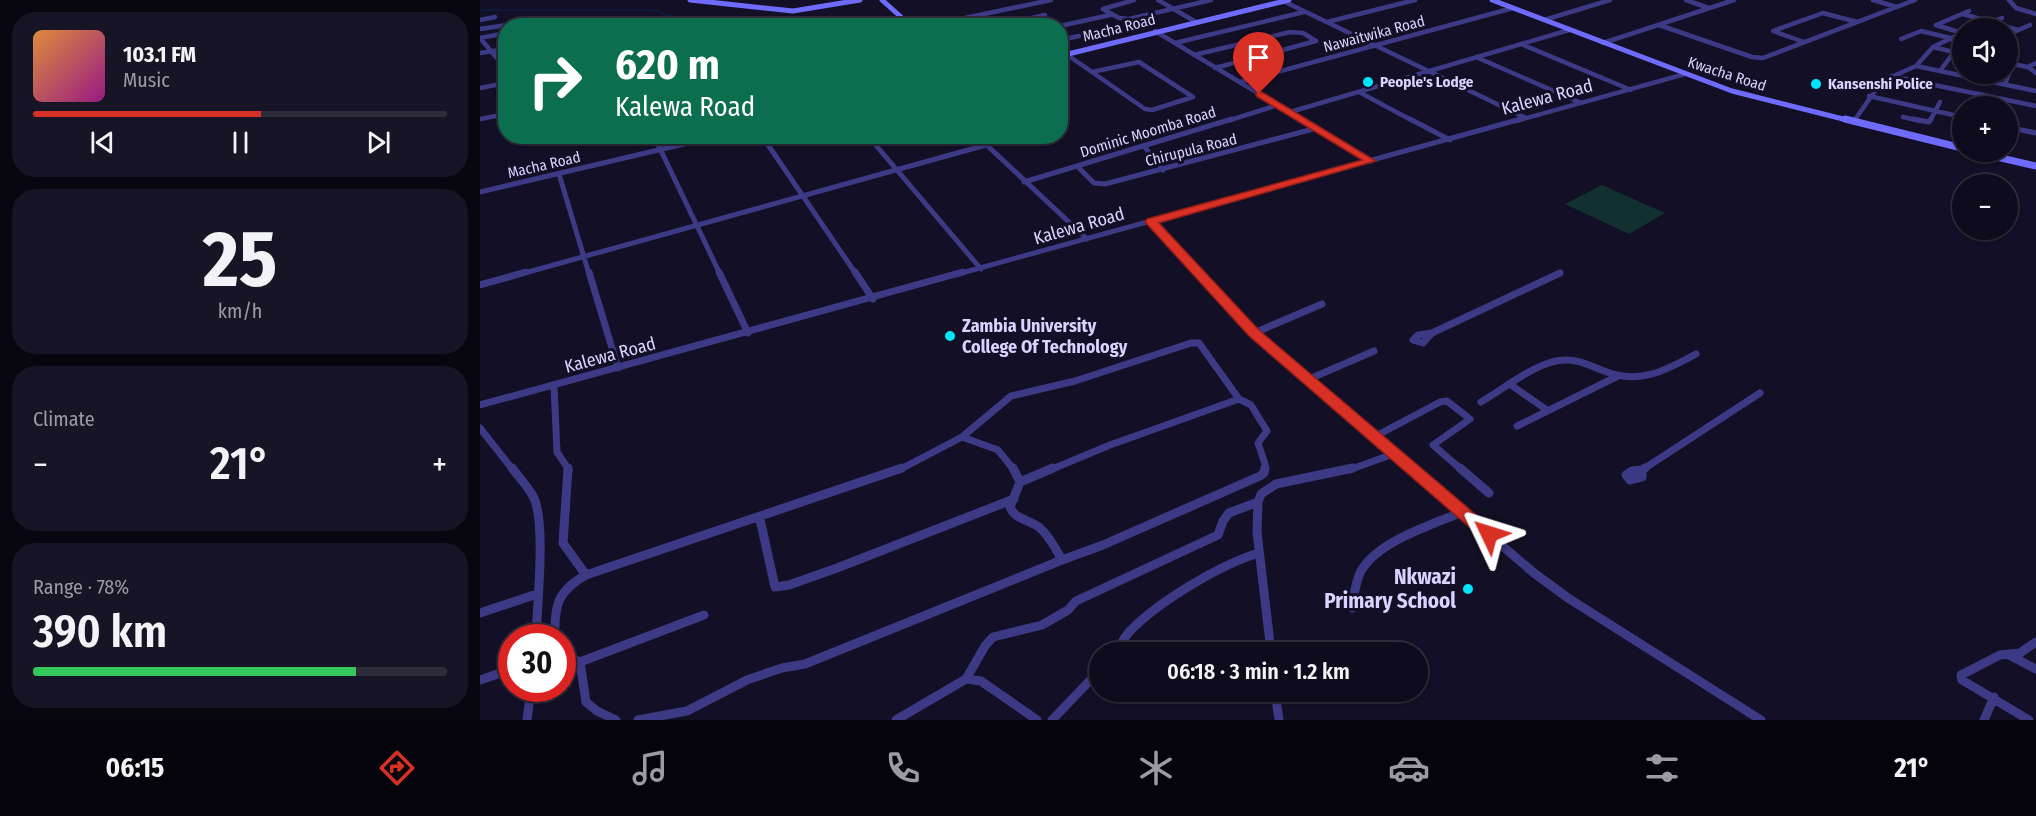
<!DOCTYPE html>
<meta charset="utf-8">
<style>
body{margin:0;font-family:"Fira Sans Condensed",sans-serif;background:#171425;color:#f1f3f6;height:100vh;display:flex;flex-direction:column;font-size:22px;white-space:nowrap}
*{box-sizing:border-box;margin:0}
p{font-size:20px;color:#9b9ba3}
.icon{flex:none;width:33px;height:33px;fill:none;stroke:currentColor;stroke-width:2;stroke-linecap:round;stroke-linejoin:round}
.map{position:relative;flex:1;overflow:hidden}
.sheet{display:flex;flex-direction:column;gap:12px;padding:12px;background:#08060f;width:480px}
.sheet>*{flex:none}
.guide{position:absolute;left:18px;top:18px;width:570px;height:126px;border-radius:24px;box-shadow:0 2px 4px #0004,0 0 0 2px #2e2b3b;background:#0b6e4f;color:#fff;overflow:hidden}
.buttons{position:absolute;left:1472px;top:18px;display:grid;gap:12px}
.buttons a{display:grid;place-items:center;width:66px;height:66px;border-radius:50%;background:#0e0b1c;box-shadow:0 2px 4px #0004,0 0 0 2px #2e2b3b;font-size:30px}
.speed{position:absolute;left:18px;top:624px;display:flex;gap:12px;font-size:30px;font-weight:700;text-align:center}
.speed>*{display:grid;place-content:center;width:78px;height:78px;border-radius:50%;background:#0e0b1c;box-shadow:0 2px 4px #0004,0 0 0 2px #2e2b3b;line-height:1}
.speed .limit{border:9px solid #d22;background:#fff;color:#111}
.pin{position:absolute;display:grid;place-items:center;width:51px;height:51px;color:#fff;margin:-62px -26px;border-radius:50% 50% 50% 0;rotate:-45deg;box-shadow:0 0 6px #0007}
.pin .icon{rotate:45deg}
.me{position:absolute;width:66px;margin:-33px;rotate:311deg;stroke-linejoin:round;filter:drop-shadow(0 0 4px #0008)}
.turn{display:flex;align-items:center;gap:21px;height:126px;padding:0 18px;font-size:27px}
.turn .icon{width:78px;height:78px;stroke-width:2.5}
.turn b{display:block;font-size:42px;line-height:51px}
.big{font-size:45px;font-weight:600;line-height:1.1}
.sheet .card{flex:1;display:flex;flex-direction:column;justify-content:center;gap:9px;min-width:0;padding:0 21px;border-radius:24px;background:#171425}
.sheet .dial{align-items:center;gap:0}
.dial b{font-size:78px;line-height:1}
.song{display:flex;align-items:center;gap:18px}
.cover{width:72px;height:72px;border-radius:9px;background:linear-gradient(135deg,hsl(30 70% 55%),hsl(310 70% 35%))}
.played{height:6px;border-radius:3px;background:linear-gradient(90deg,#d93025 55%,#2e2b3b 55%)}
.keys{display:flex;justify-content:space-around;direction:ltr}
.heat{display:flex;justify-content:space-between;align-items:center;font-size:33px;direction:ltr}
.charge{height:9px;border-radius:4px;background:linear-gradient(90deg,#34c759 78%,#2e2b3b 0)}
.trip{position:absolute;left:609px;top:642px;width:339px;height:60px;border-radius:30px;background:#0e0b1c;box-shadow:0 2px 4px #0004,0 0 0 2px #2e2b3b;font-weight:600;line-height:60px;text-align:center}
.tabs{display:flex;height:96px;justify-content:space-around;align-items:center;background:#06040b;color:#9b9ba3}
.tabs .icon{width:42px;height:42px}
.tabs .on{color:#d93025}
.tabs b{font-size:27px;color:#f1f3f6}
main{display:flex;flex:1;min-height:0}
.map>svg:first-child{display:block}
.green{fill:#12302f}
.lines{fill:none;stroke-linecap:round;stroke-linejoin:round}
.stream{stroke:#0a1f44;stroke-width:1.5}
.street-far3{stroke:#3d3a85;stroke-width:4.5}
.street-far2{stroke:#3d3a85;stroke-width:5}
.street-far1{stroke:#3d3a85;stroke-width:7}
.street{stroke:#3d3a85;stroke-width:9}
.secondary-far1{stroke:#6f6bff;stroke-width:5}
.secondary{stroke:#6f6bff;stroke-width:7}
.route{fill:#d93025;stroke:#8d1f18;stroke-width:1.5}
.poi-dot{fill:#00e5ff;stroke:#130f26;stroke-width:2}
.labels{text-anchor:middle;stroke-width:6;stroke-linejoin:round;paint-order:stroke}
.far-street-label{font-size:15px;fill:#d9d4ff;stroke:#130f26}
.far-poi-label{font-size:15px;font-weight:bold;fill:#d9d4ff;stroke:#130f26;text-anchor:start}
.street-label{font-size:18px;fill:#d9d4ff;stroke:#130f26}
.poi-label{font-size:18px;font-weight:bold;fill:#d9d4ff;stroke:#130f26;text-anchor:start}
.near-poi-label{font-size:21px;font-weight:bold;fill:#d9d4ff;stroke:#130f26;text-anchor:end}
</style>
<main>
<section class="sheet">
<div class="card">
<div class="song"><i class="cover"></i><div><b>103.1 FM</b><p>Music</p></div></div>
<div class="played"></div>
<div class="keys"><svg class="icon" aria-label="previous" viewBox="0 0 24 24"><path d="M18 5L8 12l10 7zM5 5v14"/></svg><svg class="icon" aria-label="pause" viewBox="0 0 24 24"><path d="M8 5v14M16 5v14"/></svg><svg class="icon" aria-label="next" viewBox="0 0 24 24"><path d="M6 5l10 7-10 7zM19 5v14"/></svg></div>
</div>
<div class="card dial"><b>25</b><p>km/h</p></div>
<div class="card"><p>Climate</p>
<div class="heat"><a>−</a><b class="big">21°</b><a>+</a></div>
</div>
<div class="card"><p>Range · 78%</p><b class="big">390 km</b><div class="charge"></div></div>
</section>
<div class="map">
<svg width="1556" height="720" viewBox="0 0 1556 720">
<rect width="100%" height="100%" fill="#130f26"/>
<!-- green -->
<path class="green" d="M1122,185L1185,213L1149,234L1085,204Z"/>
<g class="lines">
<!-- stream -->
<path class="stream" d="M0,10H168L181,12L184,15L255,26"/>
<!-- street-far3 -->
<path class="street-far3" d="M654,0L623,9L639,18L649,19L731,0
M678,0L716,22
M1206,0L1229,8
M1393,0L1417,7
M1529,0L1536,8L1556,14
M803,1L1046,118
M1483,14L1538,30
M0,20L15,17
M1064,20L1130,0
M847,22L935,0
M1179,25L1272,57L1283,58L1435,0
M62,26L72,21
M447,26L571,0
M516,26L565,15
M580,26L630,15
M1494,28L1522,18
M0,29L33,24
M675,31L824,121
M1482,33L1456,25L1489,11
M1527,35L1550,25
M0,38L26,69
M0,38L26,33
M1421,39L1441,31L1470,38L1477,43
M580,40L599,36
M1324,42L1293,31L1343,13L1377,22
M695,43L824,12
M1123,43L1254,0
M1041,44L1151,90
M1453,47L1482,54
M0,53L26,49
M1527,53L1535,55
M586,54L612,72
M714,55L810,32L823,33L836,41L735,68
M996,57L1101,103
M659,62L713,97L672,110L665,109L612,72Z
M1527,63L1548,67L1556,73
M1436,66L1556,91
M1548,67L1556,63
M1460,71L1474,52
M1411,76L1556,106
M760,82L1033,8
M1525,84L1533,64
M0,88L26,83
M879,92L933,121
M1389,96L1482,117
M810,112L1089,30
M1423,117L1441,121
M0,119L26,114
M747,121L798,105
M1036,121L1205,74
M1374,121L1402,81L1436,66L1453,47L1482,33
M1450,121L1460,102"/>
<!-- street-far2 -->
<path class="street-far2" d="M821,119L891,161
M930,119L970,140
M1433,119L1449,122L1451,119
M1373,122L1375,119
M1527,127L1556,133
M174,136L240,274
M282,136L376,274
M388,136L501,269
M497,136L607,239
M664,146L683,170
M597,166L614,183L625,184L837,128
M79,174L109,274
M544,182L752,119
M0,192L238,136
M671,222L720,274
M41,274L506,145
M478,274L1041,119"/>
<!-- street-far1 -->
<path class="street-far1" d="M109,272L138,368
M239,272L268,333
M375,272L393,299
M718,272L788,346L933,470
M0,285L46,272
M774,333L842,304
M952,333L943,343L933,340L938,335Z
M952,333L1080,273
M827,380L894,351
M1031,385L1067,410
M74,386L77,452L89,470
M1001,402C1024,389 1057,361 1084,360C1098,359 1111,366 1124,371C1159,385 1185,371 1216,354
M0,405L483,272
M1037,426L1138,376
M0,428L33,470
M482,437L518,450L534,470
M482,437L531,396L595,381L711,343H719L759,399L771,405L787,431L778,443L785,464L784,470
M894,437L960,402L967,401L990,419L953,445L982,470
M419,470L482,437
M570,470L630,445L759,399
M869,470L913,454
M1162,470L1280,393"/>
<!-- street -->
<path class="street" d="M32,468C39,477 49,488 54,498C66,526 57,605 56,638
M88,468L83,543L106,575L422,468
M533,468L540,482L530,507C536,521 550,519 560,528C570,537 576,549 582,560L623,545L780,476L784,473L785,468
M931,468L1054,573L1088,598L1281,720
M980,468L1009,493
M1162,470V477L1150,480L1146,475L1152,471Z
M1162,470L1165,468
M540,482L573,468
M280,519L295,587L309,585L357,568L534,499
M872,608C874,596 875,582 881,571C898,541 952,525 982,512
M0,613L57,594
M75,638C74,606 77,591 106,575
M636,652C641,645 645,635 652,629C680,601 741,564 779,553
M791,652L777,532L778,502L781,494L796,484L873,468
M82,653L100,662L224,615
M1529,655L1556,669
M100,662L106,702L117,711L136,720
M486,679L505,646L513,637L562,625L588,610L596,601L738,535L743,521L749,513L778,502
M0,680L32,669
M795,692L799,720
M47,720L51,688
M158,720L207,711L267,680L302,668L325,664L582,560
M416,720L486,679L501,681L557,720
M572,720L620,670
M1504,720L1514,697
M1549,720L1482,680L1481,675L1520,655L1540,653L1556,642"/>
<!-- secondary-far1 -->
<path class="secondary-far1" d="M210,0L313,11L380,0
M402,0L431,26
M1012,0L1252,91L1371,121
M580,56L809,0"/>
<!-- secondary -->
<path class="secondary" d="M1365,119L1482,148
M1495,152L1556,166"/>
</g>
<!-- route -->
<path class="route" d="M776,92H782L896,161L679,223L779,330L1014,530L1017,534L1014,539L1009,541L1003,539L769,336L665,222L667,219L882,160L776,96Z"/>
<!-- markers -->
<g class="poi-dot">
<circle cx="888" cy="82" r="6"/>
<circle cx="1336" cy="84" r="6"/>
<circle cx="470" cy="336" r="6"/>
<circle cx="988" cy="589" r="6"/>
</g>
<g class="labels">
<!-- far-street labels -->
<g class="far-street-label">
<text transform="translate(639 28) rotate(-14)" y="5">Macha Road</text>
<text transform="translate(894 34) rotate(-15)" y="5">Nawaitwika Road</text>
<text transform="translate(1247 74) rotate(18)" y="5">Kwacha Road</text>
<text transform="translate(668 132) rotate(-17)" y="5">Dominic Moomba Road</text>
<text transform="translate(711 150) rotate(-14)" y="5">Chirupula Road</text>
<text transform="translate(64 165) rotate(-13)" y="5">Macha Road</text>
</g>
<!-- far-poi labels -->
<g class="far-poi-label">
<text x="900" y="87">People's Lodge</text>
<text x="1348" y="89">Kansenshi Police</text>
</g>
<!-- street labels -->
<g class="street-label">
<text transform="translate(1067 97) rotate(-15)" y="6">Kalewa Road</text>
<text transform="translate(599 226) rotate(-16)" y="6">Kalewa Road</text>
<text transform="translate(130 355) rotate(-15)" y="6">Kalewa Road</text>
</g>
<!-- poi labels -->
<g class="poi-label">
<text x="482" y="332">Zambia University<tspan x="482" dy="21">College Of Technology</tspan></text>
</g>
<!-- near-poi labels -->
<g class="near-poi-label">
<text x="976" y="584">Nkwazi<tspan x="976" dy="24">Primary School</tspan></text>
</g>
</g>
</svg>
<div class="buttons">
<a><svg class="icon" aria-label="sound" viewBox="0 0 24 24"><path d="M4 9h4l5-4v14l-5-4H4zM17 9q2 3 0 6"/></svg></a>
<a>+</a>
<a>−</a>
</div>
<div class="speed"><div class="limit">30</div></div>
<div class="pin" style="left:779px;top:94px;background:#d93025"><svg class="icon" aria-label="arrive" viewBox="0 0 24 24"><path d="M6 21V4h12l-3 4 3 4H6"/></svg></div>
<svg class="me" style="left:1009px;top:534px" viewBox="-20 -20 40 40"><path d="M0-17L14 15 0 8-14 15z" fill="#d93025" stroke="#fff" stroke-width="4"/></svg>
<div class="trip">06:18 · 3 min · 1.2 km</div>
<div class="guide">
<div class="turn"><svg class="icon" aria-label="right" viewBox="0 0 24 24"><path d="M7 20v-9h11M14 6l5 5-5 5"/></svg><div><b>620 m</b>Kalewa Road</div></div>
</div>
</div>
</main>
<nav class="tabs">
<b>06:15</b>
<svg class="icon on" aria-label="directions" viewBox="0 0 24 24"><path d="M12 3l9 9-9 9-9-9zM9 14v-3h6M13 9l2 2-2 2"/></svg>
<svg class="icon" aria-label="music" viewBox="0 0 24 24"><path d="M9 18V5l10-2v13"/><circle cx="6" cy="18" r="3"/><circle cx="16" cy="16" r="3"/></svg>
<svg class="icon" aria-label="phone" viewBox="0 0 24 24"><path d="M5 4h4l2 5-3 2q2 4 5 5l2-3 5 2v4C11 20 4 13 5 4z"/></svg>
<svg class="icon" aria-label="climate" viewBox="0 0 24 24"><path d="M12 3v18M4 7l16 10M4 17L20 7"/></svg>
<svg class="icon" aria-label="car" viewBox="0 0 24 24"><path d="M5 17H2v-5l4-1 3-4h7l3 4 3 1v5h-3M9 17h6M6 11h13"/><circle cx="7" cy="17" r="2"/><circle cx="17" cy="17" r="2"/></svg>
<svg class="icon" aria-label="filters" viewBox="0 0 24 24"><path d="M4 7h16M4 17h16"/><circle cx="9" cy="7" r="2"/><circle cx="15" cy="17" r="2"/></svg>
<b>21°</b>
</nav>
